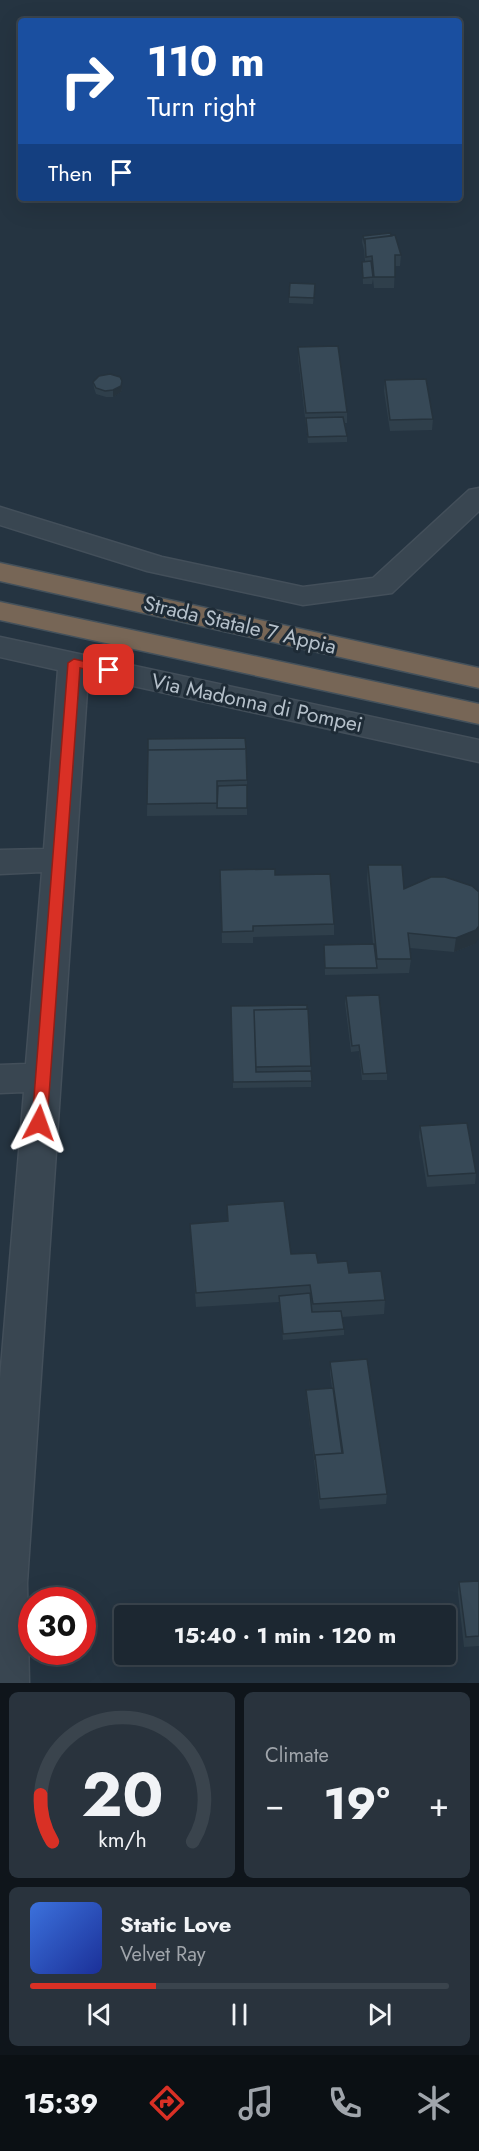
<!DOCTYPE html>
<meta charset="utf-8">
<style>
body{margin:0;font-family:Jost,sans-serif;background:#29333d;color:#f1f3f6;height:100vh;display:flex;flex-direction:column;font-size:22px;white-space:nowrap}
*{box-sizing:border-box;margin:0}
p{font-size:20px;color:#a0a5ab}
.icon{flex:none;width:33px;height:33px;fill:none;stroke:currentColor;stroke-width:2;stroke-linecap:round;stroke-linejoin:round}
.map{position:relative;height:1683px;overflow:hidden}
.panel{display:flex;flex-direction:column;gap:9px;padding:9px;background:#0f151b;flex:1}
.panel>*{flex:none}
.banner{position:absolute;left:18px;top:18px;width:444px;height:183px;border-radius:6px;box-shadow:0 6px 24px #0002,0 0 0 2px #3a444d;background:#1a4fa0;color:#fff;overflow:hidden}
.speed{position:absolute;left:18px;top:1587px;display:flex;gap:12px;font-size:30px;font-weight:700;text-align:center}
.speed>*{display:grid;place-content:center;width:78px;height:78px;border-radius:50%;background:#1c2731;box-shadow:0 6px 24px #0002,0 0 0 2px #3a444d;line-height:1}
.speed .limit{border:9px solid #d22;background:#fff;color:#111}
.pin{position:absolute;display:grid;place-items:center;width:51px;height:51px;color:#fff;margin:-26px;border-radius:12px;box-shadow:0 3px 9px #0006}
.me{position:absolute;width:66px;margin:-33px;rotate:4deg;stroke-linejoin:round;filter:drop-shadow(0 0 4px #0008)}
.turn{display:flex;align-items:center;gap:21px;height:126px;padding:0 30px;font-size:27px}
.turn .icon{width:78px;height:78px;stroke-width:2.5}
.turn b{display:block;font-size:42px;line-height:51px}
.then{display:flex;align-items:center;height:57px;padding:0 30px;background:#0003;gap:12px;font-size:22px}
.big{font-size:45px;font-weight:700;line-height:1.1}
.panel .tile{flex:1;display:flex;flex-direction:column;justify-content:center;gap:9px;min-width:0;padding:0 21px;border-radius:9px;background:#29333d}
.panel .dial{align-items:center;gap:0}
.dial svg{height:156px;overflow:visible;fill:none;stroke:#3a444d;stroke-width:7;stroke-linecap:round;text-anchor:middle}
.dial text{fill:#f1f3f6;stroke:none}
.song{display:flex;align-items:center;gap:18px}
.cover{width:72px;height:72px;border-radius:9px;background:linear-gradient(135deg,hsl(220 70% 55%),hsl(230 70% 35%))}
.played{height:6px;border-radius:3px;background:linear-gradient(90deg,#d93025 30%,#3a444d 30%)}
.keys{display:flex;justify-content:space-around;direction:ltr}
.heat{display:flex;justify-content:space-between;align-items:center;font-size:33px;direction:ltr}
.panel .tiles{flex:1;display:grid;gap:9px;grid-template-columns:1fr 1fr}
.tile:last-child{grid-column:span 2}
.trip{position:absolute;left:114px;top:1605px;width:342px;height:60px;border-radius:6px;background:#1c2731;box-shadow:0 6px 24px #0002,0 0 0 2px #3a444d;font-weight:700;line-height:60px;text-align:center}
.dock{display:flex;height:96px;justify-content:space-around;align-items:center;background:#0b1014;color:#a0a5ab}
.dock .icon{width:42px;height:42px}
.dock .active{color:#d93025}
.dock b{font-size:27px;color:#f1f3f6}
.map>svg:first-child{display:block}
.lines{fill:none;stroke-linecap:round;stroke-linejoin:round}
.minor-casing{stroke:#434f5a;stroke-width:3}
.highway-casing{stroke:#44515b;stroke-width:3}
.minor{fill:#394651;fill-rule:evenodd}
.highway{fill:#776656;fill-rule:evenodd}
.wall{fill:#2f3f4b}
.shaded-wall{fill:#26333d}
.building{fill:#374957;stroke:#26333d;stroke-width:1.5}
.route{fill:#d93025;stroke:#8d1f18;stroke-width:1.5}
.labels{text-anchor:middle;stroke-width:6;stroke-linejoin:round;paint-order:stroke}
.street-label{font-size:21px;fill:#b6c1cb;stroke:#1e2b36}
</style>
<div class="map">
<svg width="479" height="1683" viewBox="0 0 479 1683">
<rect width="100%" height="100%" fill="#253441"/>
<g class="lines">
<!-- minor casing -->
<g class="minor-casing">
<path id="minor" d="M479,488V511L392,593L303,605L147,571L0,525V507L162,557L303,587L373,578L469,490Z
M0,637L479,740V762L88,676L27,1583L29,1683H0V1379L24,1092L0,1093V1065L26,1064L42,872L0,874V850L44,849L58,670L0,657Z"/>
</g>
<!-- highway casing -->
<g class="highway-casing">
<path id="highway" d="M0,563L479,668V688L0,581Z
M0,602L479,704V724L0,620Z"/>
</g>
<!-- minor -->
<use href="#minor" class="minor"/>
<!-- highway -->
<use href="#highway" class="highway"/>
</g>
<!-- wall -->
<path class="wall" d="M363,236L401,255L400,266H395L394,288H374L373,279L372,284H363L362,262L365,261L364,250L362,242Z
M315,284L313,304L289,303V297Z
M298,347L347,412V423H345L347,436V442L308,443L298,358Z
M385,380L433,419L432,430L390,431L384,391Z
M122,381V388L121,392L113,397H106L96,394L94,388L93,382Z
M148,739L247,780V815L147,816Z
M368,865L404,889L475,944L454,952L410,948L411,959L409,973L325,975L324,945L373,944L367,880Z
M275,875L334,924V935L253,937V943H222L220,882Z
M346,996L387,1073V1080H362L359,1051L351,1052L345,1003Z
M231,1006L311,1066V1087L233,1088Z
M420,1126L476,1173L475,1184L427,1187L419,1137Z
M227,1205L291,1254L349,1273L385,1300L384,1314L342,1317L344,1329V1335L283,1340L279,1302L196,1307L190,1224L227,1222Z
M330,1362L387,1494L386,1504L320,1509L306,1396V1390L332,1388L330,1373Z
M479,1581V1646L464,1647L458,1593L459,1582Z"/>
<!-- shaded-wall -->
<path class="shaded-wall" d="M122,381V388L121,392L113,397V390Z
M479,926V938L475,944L454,952L456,938Z"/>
<!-- building -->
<path class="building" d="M390,233L392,236L365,239V244L363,236Z
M395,235L401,255H395V277H374L372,256L366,257L365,239Z
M371,261L373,277L363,278L362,262Z
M290,283L315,284L314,298L289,297Z
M338,346L347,412L306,413L298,347Z
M110,374L120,377L122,381L121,386L113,390L105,391L96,388L93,382L99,376Z
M426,379L433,419L390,420L385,380Z
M343,417L347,436L308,437L306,418Z
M245,738L246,749L148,750V739Z
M246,749L247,780L217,781V803L147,804L148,750Z
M247,785V808H217L218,786Z
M368,865H402L404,889L431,877H445L472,886L479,892V926L476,930L456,938L408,933L411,959H377Z
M275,869V875L330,874L334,924L253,926V931L222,932L220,870Z
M374,944L377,968H325L324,945Z
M379,995L387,1073L363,1074L359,1045L352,1046L346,996Z
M307,1005V1009L254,1010L256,1072L311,1071L312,1081L233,1082L231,1006Z
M308,1009L311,1066L256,1067L254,1010Z
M467,1123L476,1173L428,1176L420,1126Z
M284,1201L291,1254L316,1253L318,1263L347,1261L349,1273L381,1271L385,1300L313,1304L310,1285L196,1293L190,1224L228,1221L227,1205Z
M310,1293L312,1312L341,1311L344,1329L283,1334L279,1296Z
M367,1359L387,1494L320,1499L315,1455L343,1453L330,1362Z
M333,1388L342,1453L315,1455V1460L306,1390Z
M479,1581V1636L466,1637L459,1582Z"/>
<!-- route -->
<path class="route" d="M74,659L114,668L115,670L109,675L80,668L47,1123L45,1127H34L32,1123L68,663Z"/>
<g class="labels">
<!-- street labels -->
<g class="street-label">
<text transform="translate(240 625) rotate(13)" y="7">Strada Statale 7 Appia</text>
<text transform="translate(257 703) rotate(12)" y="7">Via Madonna di Pompei</text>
</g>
</g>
</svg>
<div class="speed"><div class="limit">30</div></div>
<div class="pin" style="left:109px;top:670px;background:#d93025"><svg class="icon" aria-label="arrive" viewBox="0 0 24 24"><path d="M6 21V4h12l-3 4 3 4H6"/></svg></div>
<svg class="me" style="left:39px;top:1123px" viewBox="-20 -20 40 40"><path d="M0-17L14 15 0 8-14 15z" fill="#d93025" stroke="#fff" stroke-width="4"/></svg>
<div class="trip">15:40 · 1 min · 120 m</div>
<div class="banner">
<div class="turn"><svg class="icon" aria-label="right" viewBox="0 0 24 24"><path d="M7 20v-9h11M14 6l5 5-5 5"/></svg><div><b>110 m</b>Turn right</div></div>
<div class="then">Then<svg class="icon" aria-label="arrive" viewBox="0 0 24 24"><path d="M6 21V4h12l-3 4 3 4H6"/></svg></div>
</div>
</div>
<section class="panel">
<div class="tiles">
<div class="tile dial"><svg viewBox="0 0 100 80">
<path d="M14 69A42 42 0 1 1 86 69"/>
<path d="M14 69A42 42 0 0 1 8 45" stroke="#d93025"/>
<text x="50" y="56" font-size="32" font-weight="700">20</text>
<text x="50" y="72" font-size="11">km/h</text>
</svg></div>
<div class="tile"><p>Climate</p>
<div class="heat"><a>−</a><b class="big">19°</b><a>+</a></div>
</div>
<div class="tile">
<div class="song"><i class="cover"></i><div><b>Static Love</b><p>Velvet Ray</p></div></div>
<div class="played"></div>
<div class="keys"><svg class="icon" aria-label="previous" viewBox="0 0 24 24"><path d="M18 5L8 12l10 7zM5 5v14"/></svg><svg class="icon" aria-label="pause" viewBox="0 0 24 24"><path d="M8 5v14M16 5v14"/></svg><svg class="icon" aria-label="next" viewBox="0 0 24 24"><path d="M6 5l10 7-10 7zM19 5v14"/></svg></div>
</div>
</div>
</section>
<nav class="dock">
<b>15:39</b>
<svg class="icon active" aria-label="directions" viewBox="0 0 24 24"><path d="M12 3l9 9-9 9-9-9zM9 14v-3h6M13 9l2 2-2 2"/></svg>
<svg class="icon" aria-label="music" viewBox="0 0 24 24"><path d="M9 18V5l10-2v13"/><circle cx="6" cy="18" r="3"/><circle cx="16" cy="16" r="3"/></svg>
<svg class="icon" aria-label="phone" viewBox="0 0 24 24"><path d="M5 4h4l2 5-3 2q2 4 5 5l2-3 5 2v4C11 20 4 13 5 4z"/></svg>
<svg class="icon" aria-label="climate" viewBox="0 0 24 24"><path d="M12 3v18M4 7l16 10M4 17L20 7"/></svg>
</nav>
